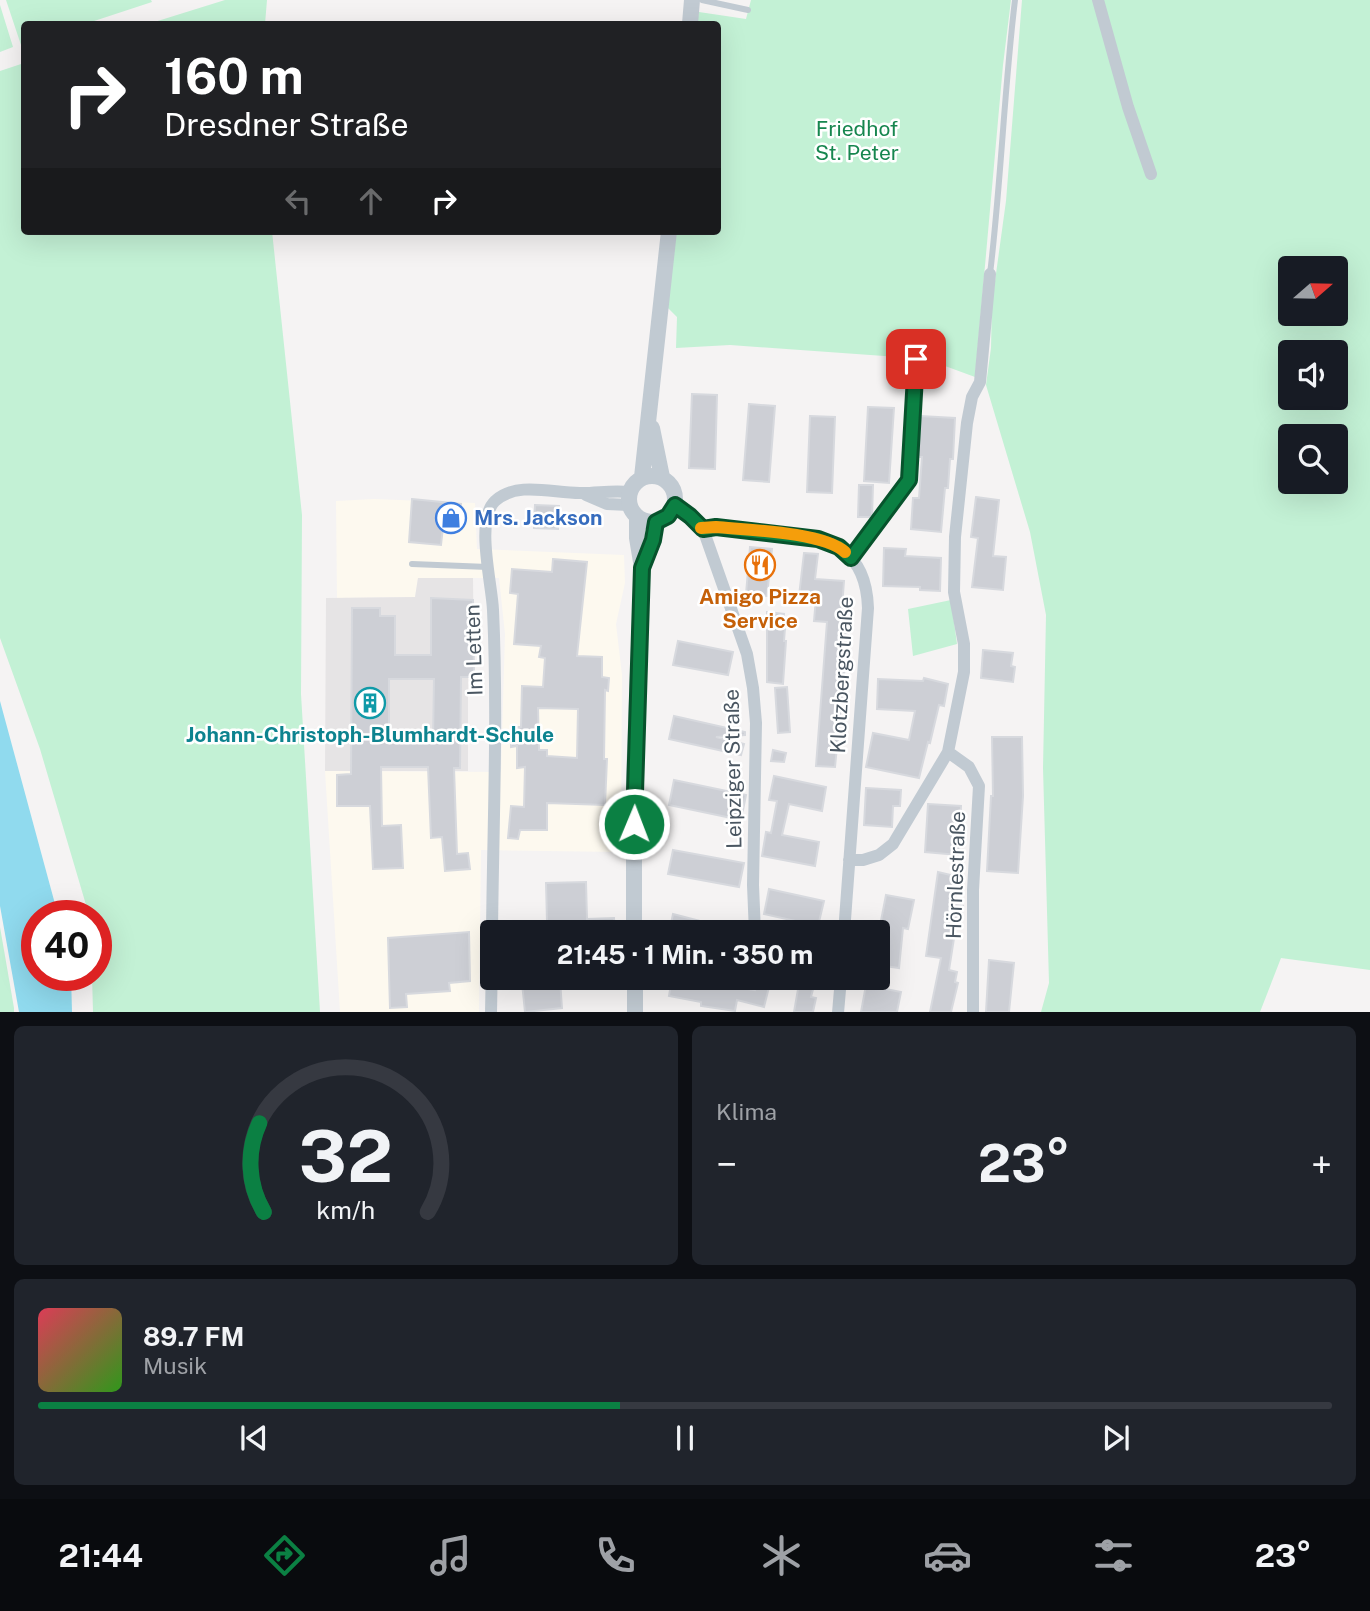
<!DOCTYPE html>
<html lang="de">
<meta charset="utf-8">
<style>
body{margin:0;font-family:"Public Sans",sans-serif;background:#20242c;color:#f1f3f6;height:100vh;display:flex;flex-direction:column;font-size:26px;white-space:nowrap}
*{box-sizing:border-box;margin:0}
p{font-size:23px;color:#9ea1a6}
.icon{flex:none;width:38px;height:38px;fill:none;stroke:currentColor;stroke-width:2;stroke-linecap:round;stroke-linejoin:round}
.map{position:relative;height:1012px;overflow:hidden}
.side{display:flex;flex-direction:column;gap:14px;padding:14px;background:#0d0f14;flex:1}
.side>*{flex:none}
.banner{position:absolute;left:21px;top:21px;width:700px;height:214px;border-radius:7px;box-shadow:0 7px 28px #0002;background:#202124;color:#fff;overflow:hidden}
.needle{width:46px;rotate:70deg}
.tools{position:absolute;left:1278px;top:256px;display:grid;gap:14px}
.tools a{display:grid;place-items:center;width:70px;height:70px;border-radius:7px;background:#171b24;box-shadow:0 7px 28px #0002;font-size:35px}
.speed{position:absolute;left:21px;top:900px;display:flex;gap:14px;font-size:35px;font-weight:700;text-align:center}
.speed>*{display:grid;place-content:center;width:91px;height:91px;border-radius:50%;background:#171b24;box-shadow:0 7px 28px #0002;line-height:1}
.speed .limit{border:10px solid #d22;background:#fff;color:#111}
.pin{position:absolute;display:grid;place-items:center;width:60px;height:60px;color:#fff;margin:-30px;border-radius:14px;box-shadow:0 4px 10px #0006}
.me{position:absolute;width:77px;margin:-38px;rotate:1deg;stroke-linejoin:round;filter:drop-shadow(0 0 5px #0008)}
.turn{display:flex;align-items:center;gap:24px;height:147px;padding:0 28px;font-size:32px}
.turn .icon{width:91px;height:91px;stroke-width:2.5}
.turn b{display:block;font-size:49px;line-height:60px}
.lanes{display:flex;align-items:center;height:66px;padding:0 28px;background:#0003;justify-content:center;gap:35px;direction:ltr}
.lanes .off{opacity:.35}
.big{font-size:52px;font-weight:700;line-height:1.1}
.side .card{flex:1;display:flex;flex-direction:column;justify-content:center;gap:10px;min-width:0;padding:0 24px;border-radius:10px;background:#20242c}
.side .dial{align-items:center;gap:0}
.dial svg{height:182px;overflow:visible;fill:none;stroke:#363941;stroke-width:7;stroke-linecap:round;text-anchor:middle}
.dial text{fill:#f1f3f6;stroke:none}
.song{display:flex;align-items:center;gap:21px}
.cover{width:84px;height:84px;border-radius:10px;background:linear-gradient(135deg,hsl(350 70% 55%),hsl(110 70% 35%))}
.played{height:7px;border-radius:4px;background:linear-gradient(90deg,#0b8043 45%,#363941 45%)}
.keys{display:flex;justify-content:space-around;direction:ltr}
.heat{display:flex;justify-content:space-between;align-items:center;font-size:38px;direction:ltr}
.side .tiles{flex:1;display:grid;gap:14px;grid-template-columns:1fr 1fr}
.card:last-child{grid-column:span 2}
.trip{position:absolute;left:480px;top:920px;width:410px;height:70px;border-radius:7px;background:#171b24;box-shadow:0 7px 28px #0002;font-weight:700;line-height:70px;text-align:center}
.tabs{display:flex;height:112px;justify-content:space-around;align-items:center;background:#090b0e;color:#9ea1a6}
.tabs .icon{width:49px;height:49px}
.tabs .active{color:#0b8043}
.tabs b{font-size:32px;color:#f1f3f6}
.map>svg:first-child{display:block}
.commercial{fill:#fdf9ef}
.education{fill:#e6e4e5}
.green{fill:#c3f1d5;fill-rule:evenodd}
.water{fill:#90daee}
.building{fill:#cdcfd5;stroke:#d7d9de;stroke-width:2;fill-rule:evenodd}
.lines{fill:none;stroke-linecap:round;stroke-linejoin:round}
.service{stroke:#c1cad2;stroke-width:6}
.minor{stroke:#c1cad2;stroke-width:12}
.tertiary{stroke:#c1cad2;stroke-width:16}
.route-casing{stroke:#07532c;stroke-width:18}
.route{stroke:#0b8043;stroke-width:12}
.slow{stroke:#f59e0b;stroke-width:12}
.labels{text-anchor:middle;stroke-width:5;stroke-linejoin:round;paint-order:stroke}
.park-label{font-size:21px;fill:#17864f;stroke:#fff}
.shop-label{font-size:21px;font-weight:bold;fill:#366cbe;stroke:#fff;text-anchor:start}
.food-label{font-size:21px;font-weight:bold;fill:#c56008;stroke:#fff}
.street-label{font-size:21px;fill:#4a5661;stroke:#fff}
.culture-label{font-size:21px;font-weight:bold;fill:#0d838f;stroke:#fff}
</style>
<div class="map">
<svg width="1370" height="1013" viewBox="0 0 1370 1013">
<rect width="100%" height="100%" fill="#f5f3f3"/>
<!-- commercial -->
<path class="commercial" d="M374,499L475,503L477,549L624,555L625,583L616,624L622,675L621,852L481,850L479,1012H340L325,771L501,772L505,634L499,578H418L415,597L337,598L336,501Z"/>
<!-- education -->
<path class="education" d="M418,578H473L474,677L468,678V771H325L326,598L415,597Z"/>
<!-- green -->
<path class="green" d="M6,0H151L152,2L85,24H24V44L21,45Z
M225,0H267L265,24H148Z
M751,0H1011L1003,65L975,377L926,359L730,345L676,348L677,317L666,306L672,231H718V24H696L699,12L746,19Z
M1022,0H1370V970L1281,958L1260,1012H1041L1049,983L1043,768L1046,615L1030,532L986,385L991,348L992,303L1006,201ZM1290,268H1335V313H1290ZM1290,352H1335V397H1290ZM1290,436H1335V481H1290Z
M0,5L13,47L0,52Z
M24,63V231H272L302,515L301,694L320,1012H93L92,975H96V915H89L40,749L0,638V71Z
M951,600L957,644L913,656L908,609Z
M0,927L14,1008V1012H0Z"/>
<!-- water -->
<path class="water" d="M0,701L58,915H37V975H71L72,1012H19L0,906Z"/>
<!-- building -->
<path class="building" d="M692,394L717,395L715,469L689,468Z
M749,404L775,406L769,482L743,480Z
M868,407L894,408L889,483L864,481Z
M810,416L835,417L832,493L807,492Z
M920,416L955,418L953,459H950L948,488H945L941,532L911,529L913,498H919L922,457H918Z
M859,485H873L872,517H858Z
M976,497L999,500L993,556L1006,557L1003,590L972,587L978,538L971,537Z
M412,499L461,504L458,529L443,527L441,545L409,542Z
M535,505L559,506L558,529L534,528Z
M750,547L772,549L767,596L746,594Z
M884,548L906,549L905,556L941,558L940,591L920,590V587L883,586Z
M804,553L818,554L815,579L844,581L840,634H848L835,767L816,766L827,622L814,621L816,598L799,596Z
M553,559L587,562L577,656L602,657V677L609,678L608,691L605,690L604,759H607L605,805L547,803V830H520L518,839L508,838L511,806L524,807L525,767L517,768V746L511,747V727H521L522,686L543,687L545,658L539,657L541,646L514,644L518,594L510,593L512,569L552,572ZM538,708L578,709L577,758L547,756V750H539Z
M431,598L473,600L474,677H461L460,768H454L457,854L468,853L470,869L445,871L442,837L431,838L428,767H381L382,826L401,825L403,868L373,869L370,806H337V775L351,774L352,608H380V616H395V655H431ZM389,679H434L433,740L389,739Z
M767,612L784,614L783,628H785L784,641H786L783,684L767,682Z
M678,641L733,652L728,675L673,665Z
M983,650L1013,653L1011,666L1015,667L1013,682L981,678Z
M924,678L948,684L944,706L939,705L930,743L928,742L919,778L866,767L873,733L909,740L915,711L877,709L878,679L923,681Z
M787,687L790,732L778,733L775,688Z
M674,716L745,732V735L716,737L744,744L741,755L669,739Z
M992,737H1022L1023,796L1018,873L987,871L991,796H993Z
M773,750L786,753L784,762L771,761Z
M774,776L826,787L822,811L789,804L782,835L819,842L815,866L762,856L766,832L771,833L777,801L769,800Z
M674,780L746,795L741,820L669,805Z
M866,788L901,790L900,806H893L892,827L864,825Z
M928,804L961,806L958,855L925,852Z
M673,850L744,863L739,887L668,874Z
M938,872L959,877L954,905L963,906L961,920L957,919L949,970L957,972L955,982L958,983L951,1012H930L941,958L926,956Z
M586,882L587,919L614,918L615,933H514L513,922L547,921L546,883Z
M769,889L824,901L818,926L764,914Z
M886,895L914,900L908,929L903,928L899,968L877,965V941Z
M673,914L727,928L726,933H669Z
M469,932L470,981L449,983L450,991L406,994L407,1007L390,1008L388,938Z
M989,960L1014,963L1009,1012H986Z
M672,978H705L704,982L755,990L757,980L770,983L764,1007L737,1000L735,1011L701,1006V1002L669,996Z
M800,978H816L811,997L816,998L813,1012H794Z
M560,980L562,1008L525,1012L522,983Z
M866,985L901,992L897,1012H861Z"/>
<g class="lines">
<!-- service -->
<path class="service" d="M702,0L748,10
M990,274C1001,183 1004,91 1015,0
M851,558L909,479L916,359
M412,564L488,567"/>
<!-- minor -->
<path class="minor" d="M1098,0L1128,107L1151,174
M586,495L607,504L629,505
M675,505L690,516L703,529L716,527C738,529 759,532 781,534C831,540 866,548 868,608L844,933
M703,529L747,654L753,688L756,723L753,885L755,933
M948,752L969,767L979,786L973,890V1013
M849,860H863L879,855L893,844L948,752L964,672V644L954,592L955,537L967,423L972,397L980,382L990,274
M492,933C493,825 498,717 493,610C492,584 475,520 495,501C518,480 555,494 582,493C598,493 613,490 629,492
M491,1013L492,959
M838,1013L841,978"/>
<!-- tertiary -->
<path class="tertiary" d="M690,24L692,0
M652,428L662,477
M629 499a23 23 0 1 1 46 0a23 23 0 1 1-46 0Z
M642,477L669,231
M643,567L653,540L656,522
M634,933V777L642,568L637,538V517
M635,978V1013"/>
</g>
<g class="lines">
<!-- route casing -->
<g class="route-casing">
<path id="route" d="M634,824L642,568L653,540L656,522L668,516L675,505L690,516L703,529L716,527L818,539L839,547L851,558L909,480L916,359"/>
</g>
<!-- route -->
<use href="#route" class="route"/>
<!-- slow -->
<path class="slow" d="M701,528L716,527C748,530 823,532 845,552"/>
</g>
<!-- icons -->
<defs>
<g id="shop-ring" transform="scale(1.575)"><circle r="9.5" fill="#fff" stroke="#3f7fe0" stroke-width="1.5"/><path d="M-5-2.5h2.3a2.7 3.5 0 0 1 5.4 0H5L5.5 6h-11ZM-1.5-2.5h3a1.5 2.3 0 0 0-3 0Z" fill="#3f7fe0"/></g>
<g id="restaurant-ring" transform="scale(1.575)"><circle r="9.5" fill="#fff" stroke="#e8710a" stroke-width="1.5"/><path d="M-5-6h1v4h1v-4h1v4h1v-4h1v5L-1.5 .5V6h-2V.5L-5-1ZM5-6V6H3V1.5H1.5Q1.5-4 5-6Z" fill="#e8710a"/></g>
<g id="building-ring" transform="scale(1.575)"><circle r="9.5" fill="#fff" stroke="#0f9aa8" stroke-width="1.5"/><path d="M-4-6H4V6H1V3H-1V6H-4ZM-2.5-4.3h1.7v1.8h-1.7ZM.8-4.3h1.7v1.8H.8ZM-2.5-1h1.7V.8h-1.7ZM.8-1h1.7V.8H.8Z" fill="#0f9aa8"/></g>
</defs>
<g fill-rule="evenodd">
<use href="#shop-ring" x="451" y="518"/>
<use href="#restaurant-ring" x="760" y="565"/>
<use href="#building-ring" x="370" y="703"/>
</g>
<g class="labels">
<!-- park labels -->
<g class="park-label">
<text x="857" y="136">Friedhof<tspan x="857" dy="24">St. Peter</tspan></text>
</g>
<!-- shop labels -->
<g class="shop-label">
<text x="474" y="525">Mrs. Jackson</text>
</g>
<!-- food labels -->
<g class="food-label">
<text x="760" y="604">Amigo Pizza<tspan x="760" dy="24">Service</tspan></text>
</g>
<!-- street labels -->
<g class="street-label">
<text transform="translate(474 650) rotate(-92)" y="7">Im Letten</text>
<text transform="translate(842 675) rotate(-87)" y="7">Klotzbergstraße</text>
<text transform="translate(733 769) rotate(-91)" y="7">Leipziger Straße</text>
<text transform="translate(956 875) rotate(-88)" y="7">Hörnlestraße</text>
</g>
<!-- culture labels -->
<g class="culture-label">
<text x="370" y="742">Johann-Christoph-Blumhardt-Schule</text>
</g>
</g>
</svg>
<div class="tools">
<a><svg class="needle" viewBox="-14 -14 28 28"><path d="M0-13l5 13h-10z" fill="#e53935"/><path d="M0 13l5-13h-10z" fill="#9ea1a6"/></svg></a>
<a><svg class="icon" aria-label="sound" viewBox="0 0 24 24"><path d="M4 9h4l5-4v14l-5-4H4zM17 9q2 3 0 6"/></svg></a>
<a><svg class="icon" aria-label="search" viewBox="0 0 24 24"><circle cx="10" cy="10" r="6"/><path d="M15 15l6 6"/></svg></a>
</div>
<div class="speed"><div class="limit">40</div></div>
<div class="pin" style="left:916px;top:359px;background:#d93025"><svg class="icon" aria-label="arrive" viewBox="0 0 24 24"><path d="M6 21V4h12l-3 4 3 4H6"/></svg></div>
<svg class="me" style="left:634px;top:824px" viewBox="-20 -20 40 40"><circle r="17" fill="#0b8043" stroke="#fff" stroke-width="3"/><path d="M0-11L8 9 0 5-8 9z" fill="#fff"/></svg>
<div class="trip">21:45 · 1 Min. · 350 m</div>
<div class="banner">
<div class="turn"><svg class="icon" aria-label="right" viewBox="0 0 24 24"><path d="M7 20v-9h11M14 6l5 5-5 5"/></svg><div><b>160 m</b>Dresdner Straße</div></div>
<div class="lanes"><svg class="icon off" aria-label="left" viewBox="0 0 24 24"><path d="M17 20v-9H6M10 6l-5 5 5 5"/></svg><svg class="icon off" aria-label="ahead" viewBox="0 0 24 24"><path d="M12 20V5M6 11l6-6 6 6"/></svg><svg class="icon" aria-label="right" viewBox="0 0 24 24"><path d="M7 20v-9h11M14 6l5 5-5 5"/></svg></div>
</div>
</div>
<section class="side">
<div class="tiles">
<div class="card dial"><svg viewBox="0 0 100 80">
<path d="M14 69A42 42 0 1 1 86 69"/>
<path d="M14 69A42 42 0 0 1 12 30" stroke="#0b8043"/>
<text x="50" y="56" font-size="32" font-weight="700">32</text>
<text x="50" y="72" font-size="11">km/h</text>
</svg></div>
<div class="card"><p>Klima</p>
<div class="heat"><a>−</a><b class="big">23°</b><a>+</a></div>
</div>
<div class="card">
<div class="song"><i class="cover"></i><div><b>89.7 FM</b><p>Musik</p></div></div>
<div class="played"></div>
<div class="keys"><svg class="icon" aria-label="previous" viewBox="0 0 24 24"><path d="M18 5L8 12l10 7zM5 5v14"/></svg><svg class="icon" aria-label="pause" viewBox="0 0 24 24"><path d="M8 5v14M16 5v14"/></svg><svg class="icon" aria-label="next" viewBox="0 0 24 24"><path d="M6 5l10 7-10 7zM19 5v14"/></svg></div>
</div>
</div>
</section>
<nav class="tabs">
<b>21:44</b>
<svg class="icon active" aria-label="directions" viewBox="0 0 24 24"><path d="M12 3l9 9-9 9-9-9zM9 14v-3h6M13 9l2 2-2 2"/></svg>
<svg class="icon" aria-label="music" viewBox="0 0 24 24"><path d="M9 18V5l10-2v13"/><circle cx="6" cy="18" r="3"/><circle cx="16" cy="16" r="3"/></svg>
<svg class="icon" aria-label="phone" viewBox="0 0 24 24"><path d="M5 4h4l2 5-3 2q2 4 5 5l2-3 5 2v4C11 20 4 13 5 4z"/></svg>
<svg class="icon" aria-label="climate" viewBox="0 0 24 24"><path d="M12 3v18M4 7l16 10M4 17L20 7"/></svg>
<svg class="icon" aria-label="car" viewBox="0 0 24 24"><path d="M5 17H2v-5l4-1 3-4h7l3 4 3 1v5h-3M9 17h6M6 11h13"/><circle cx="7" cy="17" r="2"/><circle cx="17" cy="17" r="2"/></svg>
<svg class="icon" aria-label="filters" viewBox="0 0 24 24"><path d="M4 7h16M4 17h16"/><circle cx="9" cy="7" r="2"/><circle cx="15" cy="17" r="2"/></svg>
<b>23°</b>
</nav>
